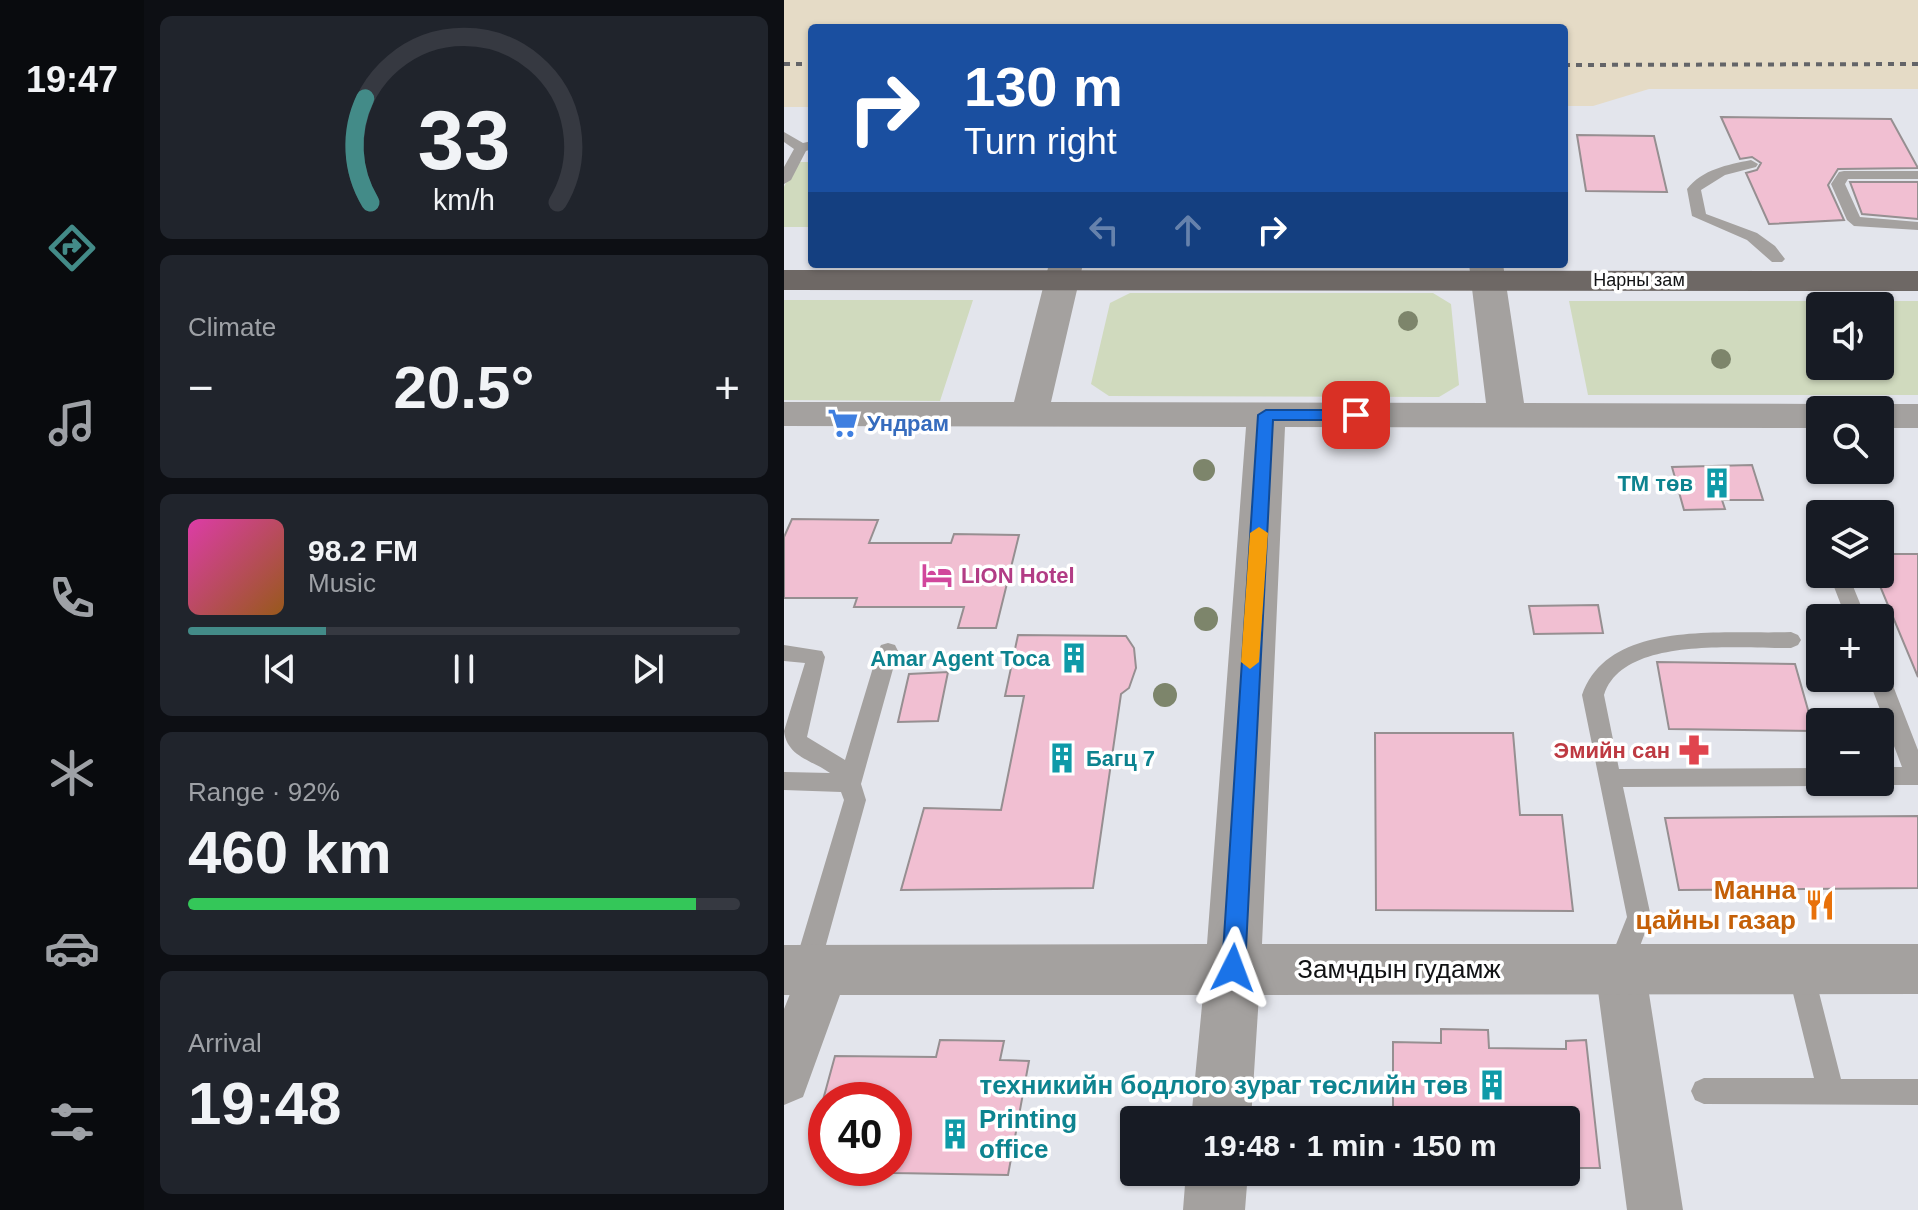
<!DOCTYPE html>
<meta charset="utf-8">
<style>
body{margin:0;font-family:Arial,sans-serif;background:#20242c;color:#f1f3f6;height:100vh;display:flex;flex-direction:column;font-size:30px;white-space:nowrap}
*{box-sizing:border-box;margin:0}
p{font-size:26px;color:#9ea1a6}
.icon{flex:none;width:44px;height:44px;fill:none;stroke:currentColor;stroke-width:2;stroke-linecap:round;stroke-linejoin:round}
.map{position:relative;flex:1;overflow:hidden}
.panel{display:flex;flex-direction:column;gap:16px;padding:16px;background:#0d0f14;width:640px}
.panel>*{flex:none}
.guide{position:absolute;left:24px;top:24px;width:760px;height:244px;border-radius:8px;box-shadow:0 2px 6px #0004;background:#1a4fa0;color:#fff;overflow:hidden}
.controls{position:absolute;left:1022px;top:292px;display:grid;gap:16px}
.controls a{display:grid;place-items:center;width:88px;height:88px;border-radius:8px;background:#171b24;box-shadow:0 2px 6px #0004;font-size:40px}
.speed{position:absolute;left:24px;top:1082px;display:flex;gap:16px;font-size:40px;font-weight:700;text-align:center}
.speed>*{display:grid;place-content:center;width:104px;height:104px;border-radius:50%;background:#171b24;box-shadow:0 2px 6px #0004;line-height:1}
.speed .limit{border:12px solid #d22;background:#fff;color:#111}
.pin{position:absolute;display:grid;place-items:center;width:68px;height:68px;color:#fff;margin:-34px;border-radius:16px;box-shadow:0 4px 12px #0006}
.me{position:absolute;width:88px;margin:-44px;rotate:3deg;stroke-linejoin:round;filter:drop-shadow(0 0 6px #0008)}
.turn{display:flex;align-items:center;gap:28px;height:168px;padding:0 24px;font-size:36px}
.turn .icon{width:104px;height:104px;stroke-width:2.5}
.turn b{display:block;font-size:56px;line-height:68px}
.lanes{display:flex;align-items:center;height:76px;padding:0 24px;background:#0003;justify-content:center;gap:40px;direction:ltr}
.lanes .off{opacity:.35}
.big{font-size:60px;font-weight:700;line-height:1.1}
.panel .card{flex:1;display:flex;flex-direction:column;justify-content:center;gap:12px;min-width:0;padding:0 28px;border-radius:12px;background:#20242c}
.panel .dial{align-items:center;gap:0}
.dial svg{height:208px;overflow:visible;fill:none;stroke:#363941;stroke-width:7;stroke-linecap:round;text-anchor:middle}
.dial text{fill:#f1f3f6;stroke:none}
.song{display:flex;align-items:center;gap:24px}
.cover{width:96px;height:96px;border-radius:12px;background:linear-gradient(135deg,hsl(320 70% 55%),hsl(30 70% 35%))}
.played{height:8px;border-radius:4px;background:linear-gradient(90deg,#438b88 25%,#363941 25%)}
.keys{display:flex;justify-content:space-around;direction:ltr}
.heat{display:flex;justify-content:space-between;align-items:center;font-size:44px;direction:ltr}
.charge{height:12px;border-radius:6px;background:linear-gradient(90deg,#34c759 92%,#363941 0)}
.trip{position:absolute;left:336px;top:1106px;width:460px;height:80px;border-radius:8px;background:#171b24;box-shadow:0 2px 6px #0004;font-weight:700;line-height:80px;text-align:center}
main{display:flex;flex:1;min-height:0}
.dock{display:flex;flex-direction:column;width:144px;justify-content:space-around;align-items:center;background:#090b0e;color:#9ea1a6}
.dock .icon{width:56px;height:56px}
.dock .current{color:#438b88}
.dock b{font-size:36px;color:#f1f3f6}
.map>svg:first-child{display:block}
.industrial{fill:#e5dbc6}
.green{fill:#d0dabe;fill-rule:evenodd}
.building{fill:#f1bfd2;stroke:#968f91;stroke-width:2}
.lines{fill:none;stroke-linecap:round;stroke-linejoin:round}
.service{fill:#a4a19f;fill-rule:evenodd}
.minor{fill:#a4a19f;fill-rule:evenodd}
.tertiary{fill:#a4a19f;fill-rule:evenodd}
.primary{fill:#6e6865;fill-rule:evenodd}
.rail{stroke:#636468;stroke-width:4;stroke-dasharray:6 6;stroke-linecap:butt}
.tree{fill:#7d856b}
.route{fill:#1a73e8;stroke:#114b97;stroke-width:2}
.slow{fill:#f59e0b}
.labels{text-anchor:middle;stroke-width:7;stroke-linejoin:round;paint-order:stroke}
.far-street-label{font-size:18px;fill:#111214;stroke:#fff}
.shop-label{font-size:22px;font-weight:bold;fill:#366cbe;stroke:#fff;text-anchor:start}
.culture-label{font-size:22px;font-weight:bold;fill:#0d838f;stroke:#fff;text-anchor:end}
.hotel-label{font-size:22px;font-weight:bold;fill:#b23c85;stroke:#fff;text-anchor:start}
.health-label{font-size:22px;font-weight:bold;fill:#be3a42;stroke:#fff;text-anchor:end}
.near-food-label{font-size:26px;font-weight:bold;fill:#c56008;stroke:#fff;text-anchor:end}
.near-street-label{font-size:26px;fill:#111214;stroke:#fff}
.near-culture-label{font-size:26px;font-weight:bold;fill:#0d838f;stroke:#fff;text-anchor:end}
</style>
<main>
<nav class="dock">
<b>19:47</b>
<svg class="icon current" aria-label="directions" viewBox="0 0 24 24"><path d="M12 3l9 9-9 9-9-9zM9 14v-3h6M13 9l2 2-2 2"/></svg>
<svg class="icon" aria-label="music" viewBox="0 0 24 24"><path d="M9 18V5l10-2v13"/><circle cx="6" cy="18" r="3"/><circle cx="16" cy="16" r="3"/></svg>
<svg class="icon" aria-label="phone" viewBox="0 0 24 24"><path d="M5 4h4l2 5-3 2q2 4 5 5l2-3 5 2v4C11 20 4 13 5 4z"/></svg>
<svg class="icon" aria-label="climate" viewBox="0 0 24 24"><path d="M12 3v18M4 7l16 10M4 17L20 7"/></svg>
<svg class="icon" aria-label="car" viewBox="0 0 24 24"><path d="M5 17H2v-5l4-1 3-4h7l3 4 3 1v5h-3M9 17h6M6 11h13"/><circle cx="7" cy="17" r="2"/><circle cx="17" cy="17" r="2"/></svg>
<svg class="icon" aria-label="filters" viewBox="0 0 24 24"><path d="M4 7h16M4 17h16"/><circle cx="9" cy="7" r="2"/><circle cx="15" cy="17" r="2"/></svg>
</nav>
<section class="panel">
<div class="card dial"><svg viewBox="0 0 100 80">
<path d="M14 69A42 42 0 1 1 86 69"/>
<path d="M14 69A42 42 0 0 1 12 29" stroke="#438b88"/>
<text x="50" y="56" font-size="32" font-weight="700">33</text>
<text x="50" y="72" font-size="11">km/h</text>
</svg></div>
<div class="card"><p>Climate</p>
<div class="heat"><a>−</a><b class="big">20.5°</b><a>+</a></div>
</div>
<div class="card">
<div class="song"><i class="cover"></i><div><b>98.2 FM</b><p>Music</p></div></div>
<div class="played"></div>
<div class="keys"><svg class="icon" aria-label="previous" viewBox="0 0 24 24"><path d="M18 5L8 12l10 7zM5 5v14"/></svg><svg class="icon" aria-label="pause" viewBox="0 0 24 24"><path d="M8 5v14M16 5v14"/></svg><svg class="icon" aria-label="next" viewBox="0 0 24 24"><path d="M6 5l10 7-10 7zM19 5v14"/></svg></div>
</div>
<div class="card"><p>Range · 92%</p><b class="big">460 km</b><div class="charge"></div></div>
<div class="card"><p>Arrival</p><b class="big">19:48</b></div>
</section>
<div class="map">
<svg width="1134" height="1210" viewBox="0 0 1134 1210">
<rect width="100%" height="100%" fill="#e3e5ec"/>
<!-- industrial -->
<path class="industrial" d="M0,0H1134V89H865L809,106H780V28H28V107H0Z"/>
<!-- green -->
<path class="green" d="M12,162H28V227H0V187Z
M346,293H649L667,304L675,385L655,397L325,396L307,384L326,303Z
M0,300H189L156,401L0,400Z
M785,301H1134V395H804ZM1096,306V366H1036V306Z"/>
<!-- building -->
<path class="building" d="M937,117L1107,119L1134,168L1054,169L1044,185L1060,220L985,224L962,173L973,170L977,163L968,157L956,159Z
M793,135L870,136L883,192L802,191Z
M1066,182H1134V219L1078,214Z
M968,465L979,500H938L941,509L900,510L888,467Z
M8,519L94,520L85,543H167L170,534L235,535L212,628H174L180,607H70L73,598H0V537Z
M1098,554H1134V677L1091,574H1105Z
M814,605L819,633L750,634L745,606Z
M234,635L342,636L350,648L352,668L345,688L337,694L309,888L117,890L140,808L217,810L240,696H221Z
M873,662L1011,664L1030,731L885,729Z
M164,672L154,721L114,722L125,674Z
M591,733H729L736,815H778L789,911L592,910Z
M1134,816V888L895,890L881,818Z
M657,1029L704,1030L705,1048L782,1049V1041L802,1040L816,1168H782V1120H609V1042L657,1043Z
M156,1040L220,1041L216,1060L245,1061L224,1175L110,1173V1100H39L51,1056L152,1057Z"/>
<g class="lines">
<!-- service -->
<path class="service" d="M0,132L19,143L28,141V149L22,151L7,180L0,184V167L10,149L0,142Z
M967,160L974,164L972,167L941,175L917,190L922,214L973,233L991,246L1001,259L998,262H988L963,240L908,216L903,189C919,169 943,165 967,160Z
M1134,171V179H1064L1061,184L1076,217L1134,222V230L1070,226L1063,220L1047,184L1055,172L1060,171Z
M1050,574H1064L1082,618H1062L1047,579Z
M1007,632L1014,635L1017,640L1014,645L1007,648C956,649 839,635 820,695L835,769L1036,768V782H1045L1036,786L839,787L867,917L845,975L836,978L827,975L823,967L843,917L798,695C825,618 942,635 1007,632Z
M104,643L111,645L114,651L77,784L82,800L35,970L31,978L22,981L13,978L9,970L60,800L57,792L0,790V772L46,773C28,760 3,757 0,731L21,663L0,661V645L38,651L41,657L23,737L61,760L94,651L97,645Z
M1096,670L1102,672L1106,678L1134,750V785H1096L1088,782H1096V767H1118L1084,678H1096Z
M1016,958L1025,961L1029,969L1057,1079H1134V1105L920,1104L911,1100L907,1091L911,1082L920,1078H1030L1003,969L1007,961Z"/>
<!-- minor -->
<path class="minor" d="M836,945L854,952L861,968L899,1210H843L811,968L818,952Z
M40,947L58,954L65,970L19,1097L0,1105V1009L22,954Z"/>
<!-- tertiary -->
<path class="tertiary" d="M265,264H299L267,402L702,403L685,264H719L740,403L1036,404L1050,407L1051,410H1036V428L501,427L478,944H1134V994L475,995L467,1120H407L419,995H0V945L423,944L462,427L0,426V402H230Z
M1096,404H1134V428H1096V410H1081Z
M402,1172H464L461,1210H399Z"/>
<!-- primary -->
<path class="primary" d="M0,270L1134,271V291L0,290Z"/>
<!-- rail -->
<path class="rail" d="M0,64H28
M780,65L1134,64"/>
</g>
<!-- trees -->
<g class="tree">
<circle cx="624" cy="321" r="10"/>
<circle cx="937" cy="359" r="10"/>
<circle cx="420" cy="470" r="11"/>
<circle cx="422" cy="619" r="12"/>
<circle cx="381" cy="695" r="12"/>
</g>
<!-- route -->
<path class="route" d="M482,410H572L580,415L572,420H489L461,968L457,976L449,979L441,976L438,968L474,415Z"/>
<!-- slow -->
<path class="slow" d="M475,527L484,533L475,662L466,669L457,662L466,533Z"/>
<!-- icons -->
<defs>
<g id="supermarket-bare" transform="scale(2.4)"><path d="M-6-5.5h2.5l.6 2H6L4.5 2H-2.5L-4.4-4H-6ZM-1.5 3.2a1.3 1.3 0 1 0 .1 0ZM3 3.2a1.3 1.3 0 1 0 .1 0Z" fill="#3f7fe0" stroke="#fff" stroke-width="2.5" paint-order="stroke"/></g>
<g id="building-bare" transform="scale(2.4)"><path d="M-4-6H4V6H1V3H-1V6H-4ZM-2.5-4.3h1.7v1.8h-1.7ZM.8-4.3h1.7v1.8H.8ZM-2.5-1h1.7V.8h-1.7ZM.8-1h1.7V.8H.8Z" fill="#0f9aa8" stroke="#fff" stroke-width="2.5" paint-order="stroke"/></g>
<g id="hotel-bare" transform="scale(2.4)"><path d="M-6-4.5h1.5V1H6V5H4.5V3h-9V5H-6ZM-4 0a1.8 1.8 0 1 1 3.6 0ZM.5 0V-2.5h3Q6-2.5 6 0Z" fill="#d1479c" stroke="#fff" stroke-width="2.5" paint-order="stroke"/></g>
<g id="pharmacy-bare" transform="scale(2.4)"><path d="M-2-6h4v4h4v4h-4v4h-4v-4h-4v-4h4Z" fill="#e0444e" stroke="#fff" stroke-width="2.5" paint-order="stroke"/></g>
<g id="restaurant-bare" transform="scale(2.4)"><path d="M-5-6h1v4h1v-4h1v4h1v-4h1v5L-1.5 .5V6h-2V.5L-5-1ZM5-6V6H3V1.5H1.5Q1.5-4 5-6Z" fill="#e8710a" stroke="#fff" stroke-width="2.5" paint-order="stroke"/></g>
</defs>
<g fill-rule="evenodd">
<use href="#supermarket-bare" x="59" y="423"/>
<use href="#building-bare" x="933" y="483"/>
<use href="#hotel-bare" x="153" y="575"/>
<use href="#building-bare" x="290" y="658"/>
<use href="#pharmacy-bare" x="910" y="750"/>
<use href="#building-bare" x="278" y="758"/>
<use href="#restaurant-bare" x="1036" y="905"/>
<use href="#building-bare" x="708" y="1085"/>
<use href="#building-bare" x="171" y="1134"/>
</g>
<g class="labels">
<!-- far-street labels -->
<g class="far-street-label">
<text x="855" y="286">Нарны зам</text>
</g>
<!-- shop labels -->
<g class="shop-label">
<text x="83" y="431">Ундрам</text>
</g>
<!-- culture labels -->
<g class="culture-label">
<text x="909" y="491">TM төв</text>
<text x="266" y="666">Amar Agent Toca</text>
<text x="302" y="766" text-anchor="start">Багц 7</text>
</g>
<!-- hotel labels -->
<g class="hotel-label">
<text x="177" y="583">LION Hotel</text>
</g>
<!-- health labels -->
<g class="health-label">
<text x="886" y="758">Эмийн сан</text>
</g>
<!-- near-food labels -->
<g class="near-food-label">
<text x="1012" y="899">Манна<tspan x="1012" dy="30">цайны газар</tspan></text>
</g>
<!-- near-street labels -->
<g class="near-street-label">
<text x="615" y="978">Замчдын гудамж</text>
</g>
<!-- near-culture labels -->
<g class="near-culture-label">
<text x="684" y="1094">техникийн бодлого зураг төслийн төв</text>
<text x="195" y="1128" text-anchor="start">Printing<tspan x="195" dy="30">office</tspan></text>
</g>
</g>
</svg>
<div class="controls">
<a><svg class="icon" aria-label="sound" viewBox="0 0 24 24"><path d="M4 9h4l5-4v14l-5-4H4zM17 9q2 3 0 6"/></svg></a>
<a><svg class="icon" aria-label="search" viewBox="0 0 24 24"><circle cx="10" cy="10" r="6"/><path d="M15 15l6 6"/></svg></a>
<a><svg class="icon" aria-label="layers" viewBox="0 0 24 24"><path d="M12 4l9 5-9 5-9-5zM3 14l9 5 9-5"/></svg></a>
<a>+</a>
<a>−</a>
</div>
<div class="speed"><div class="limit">40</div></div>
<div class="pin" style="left:572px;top:415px;background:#d93025"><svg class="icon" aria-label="arrive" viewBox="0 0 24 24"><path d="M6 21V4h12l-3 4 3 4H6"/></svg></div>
<svg class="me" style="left:449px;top:968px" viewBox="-20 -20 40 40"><path d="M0-17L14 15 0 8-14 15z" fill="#1a73e8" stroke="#fff" stroke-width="4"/></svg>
<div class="trip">19:48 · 1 min · 150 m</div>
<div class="guide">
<div class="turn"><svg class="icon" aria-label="right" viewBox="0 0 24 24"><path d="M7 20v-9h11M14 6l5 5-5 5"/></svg><div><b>130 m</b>Turn right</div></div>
<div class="lanes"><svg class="icon off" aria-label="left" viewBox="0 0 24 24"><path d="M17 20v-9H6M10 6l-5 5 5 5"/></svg><svg class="icon off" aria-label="ahead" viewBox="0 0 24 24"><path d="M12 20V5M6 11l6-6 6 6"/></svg><svg class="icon" aria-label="right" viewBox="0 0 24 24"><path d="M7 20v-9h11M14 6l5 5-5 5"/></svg></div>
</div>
</div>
</main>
